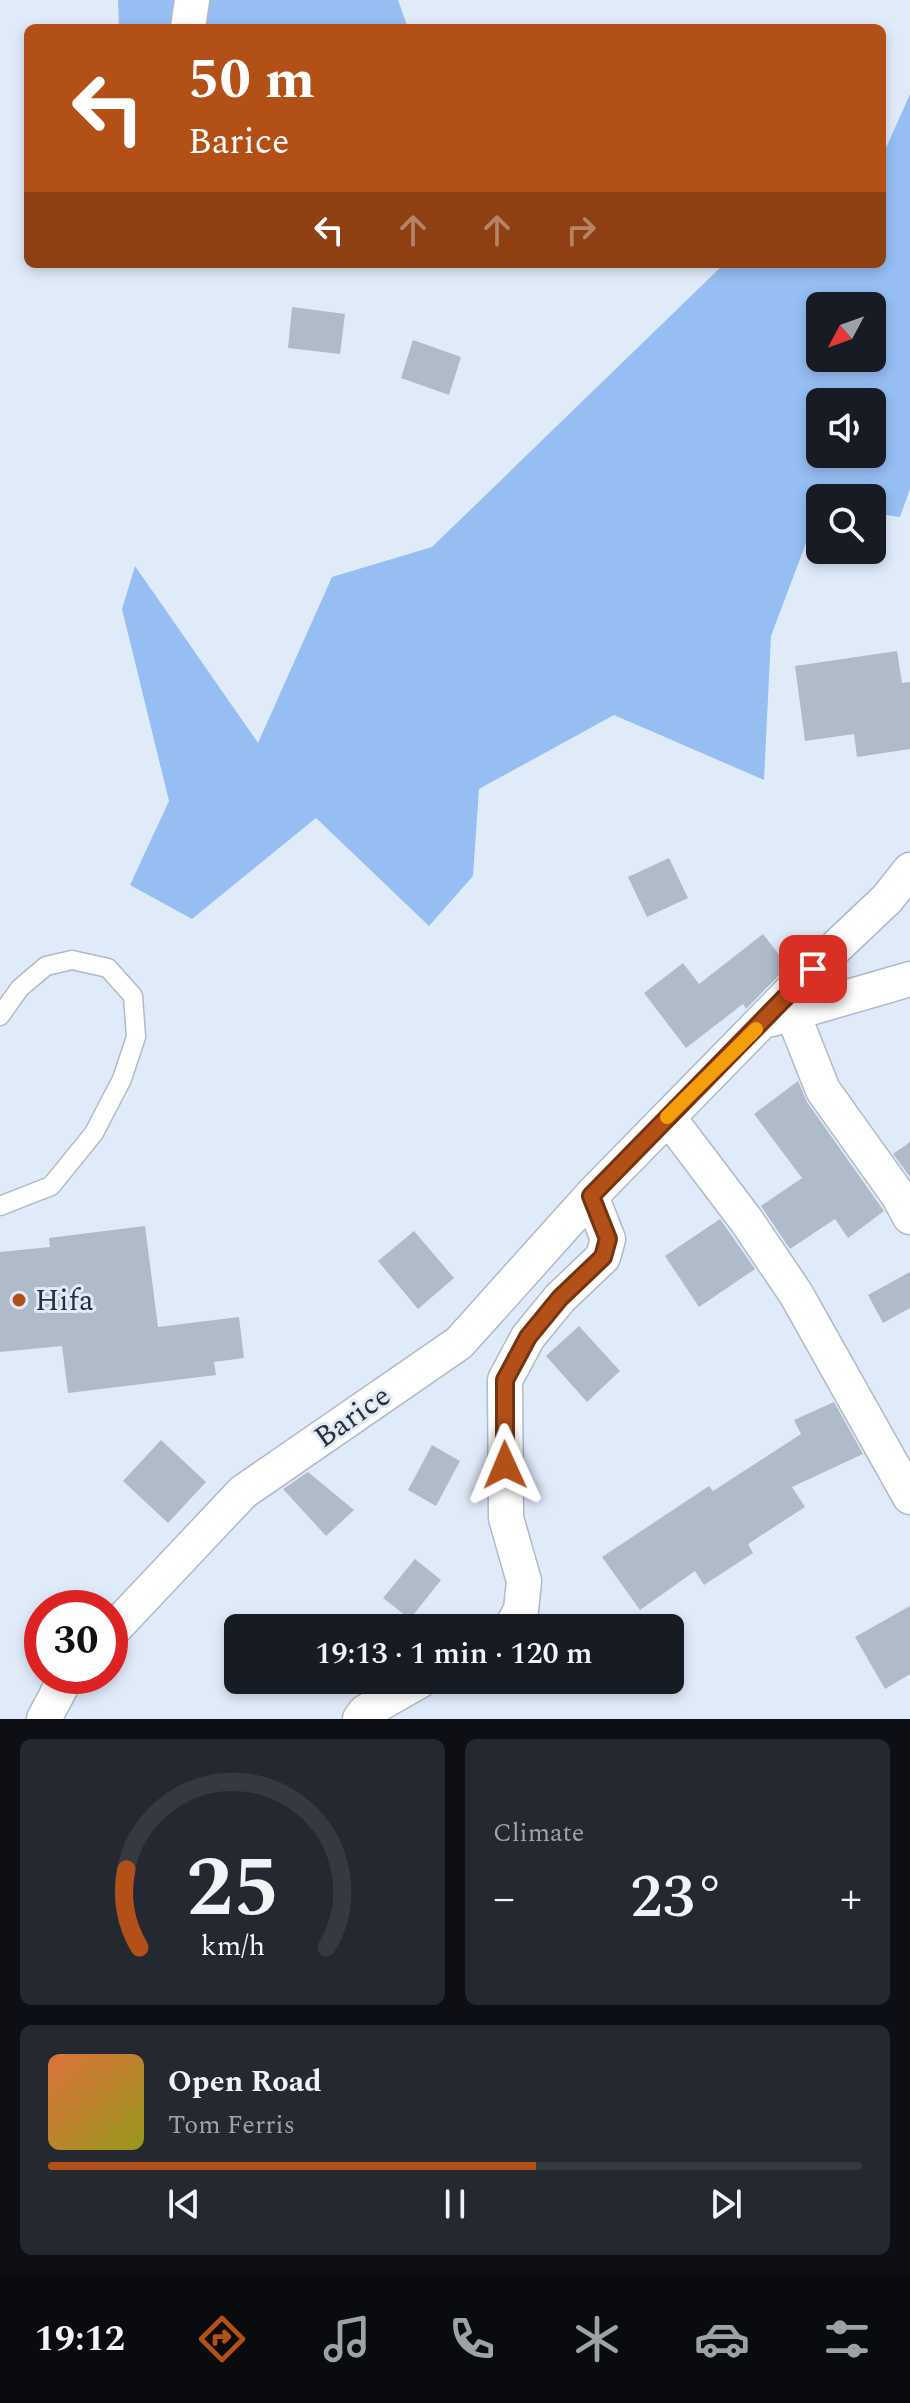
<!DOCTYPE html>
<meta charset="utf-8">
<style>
body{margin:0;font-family:Spectral,serif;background:#242831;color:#f1f3f6;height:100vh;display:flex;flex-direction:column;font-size:30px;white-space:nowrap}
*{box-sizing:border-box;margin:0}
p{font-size:26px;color:#9ea1a6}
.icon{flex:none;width:44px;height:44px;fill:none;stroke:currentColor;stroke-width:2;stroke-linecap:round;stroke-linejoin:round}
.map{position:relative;height:1719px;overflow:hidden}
.side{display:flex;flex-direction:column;gap:20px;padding:20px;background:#0d0f14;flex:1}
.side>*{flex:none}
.guide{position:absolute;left:24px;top:24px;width:862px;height:244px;border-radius:12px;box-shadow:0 4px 12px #0003;background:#b35018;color:#fff;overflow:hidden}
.needle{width:52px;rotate:229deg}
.fabs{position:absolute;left:806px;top:292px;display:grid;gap:16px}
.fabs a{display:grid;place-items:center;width:80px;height:80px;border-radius:12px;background:#171b24;box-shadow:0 4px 12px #0003;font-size:40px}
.speed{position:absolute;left:24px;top:1590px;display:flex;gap:16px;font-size:40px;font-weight:700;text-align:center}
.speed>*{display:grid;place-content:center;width:104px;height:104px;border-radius:50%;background:#171b24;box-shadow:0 4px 12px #0003;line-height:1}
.speed .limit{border:12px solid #d22;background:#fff;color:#111}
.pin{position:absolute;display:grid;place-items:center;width:68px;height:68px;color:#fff;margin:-34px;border-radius:16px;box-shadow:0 4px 12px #0006}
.me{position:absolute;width:88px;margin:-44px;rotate:359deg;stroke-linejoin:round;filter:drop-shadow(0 0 6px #0008)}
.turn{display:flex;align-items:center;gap:28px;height:168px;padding:0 32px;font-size:36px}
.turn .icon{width:104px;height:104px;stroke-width:2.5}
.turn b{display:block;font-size:56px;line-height:68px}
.lanes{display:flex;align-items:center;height:76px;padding:0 32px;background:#0003;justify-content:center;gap:40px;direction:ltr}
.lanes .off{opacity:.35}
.big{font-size:60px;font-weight:600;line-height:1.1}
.side .tile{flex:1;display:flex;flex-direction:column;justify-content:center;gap:12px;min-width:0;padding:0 28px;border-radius:12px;background:#242831}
.side .dial{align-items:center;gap:0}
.dial svg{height:208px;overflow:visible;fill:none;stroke:#363941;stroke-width:7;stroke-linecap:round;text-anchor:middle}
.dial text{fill:#f1f3f6;stroke:none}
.song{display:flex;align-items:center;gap:24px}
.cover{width:96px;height:96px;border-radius:12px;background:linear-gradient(135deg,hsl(20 70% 55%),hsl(60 70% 35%))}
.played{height:8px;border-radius:4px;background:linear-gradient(90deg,#b35018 60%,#363941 60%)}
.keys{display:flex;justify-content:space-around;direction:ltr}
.heat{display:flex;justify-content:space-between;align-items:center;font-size:44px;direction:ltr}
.side .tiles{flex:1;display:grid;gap:20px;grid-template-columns:1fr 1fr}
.tile:last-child{grid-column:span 2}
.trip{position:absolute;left:224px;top:1614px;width:460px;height:80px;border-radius:12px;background:#171b24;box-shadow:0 4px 12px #0003;font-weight:600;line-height:80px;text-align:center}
.menu{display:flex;height:128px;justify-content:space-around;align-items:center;background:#090b0e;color:#9ea1a6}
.menu .icon{width:56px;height:56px}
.menu .active{color:#b35018}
.menu b{font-size:36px;color:#f1f3f6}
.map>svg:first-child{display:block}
.forest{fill:#96bef3;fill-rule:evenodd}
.building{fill:#b0bbc9}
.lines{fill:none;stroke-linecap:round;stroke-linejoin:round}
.lane-casing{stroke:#afb9c7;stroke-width:21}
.street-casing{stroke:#afb9c7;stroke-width:37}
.lane{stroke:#fff;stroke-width:18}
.street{stroke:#fff;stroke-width:34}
.route-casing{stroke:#743410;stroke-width:20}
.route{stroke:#b35018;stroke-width:14}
.slow{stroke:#f59e0b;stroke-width:14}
.poi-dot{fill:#b35018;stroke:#e0ebfa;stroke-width:3}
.labels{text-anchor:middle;stroke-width:6;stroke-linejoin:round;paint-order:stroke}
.poi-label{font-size:30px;fill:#2c3036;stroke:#e0ebfa;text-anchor:start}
.street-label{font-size:30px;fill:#2c3036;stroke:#e0ebfa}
</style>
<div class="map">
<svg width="910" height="1719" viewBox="0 0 910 1719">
<rect width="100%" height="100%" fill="#e0ebfa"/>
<!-- forest -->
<path class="forest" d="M118,0H398L408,28H119Z
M910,94V489L900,517L872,513V498H820V506L771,636L764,780L614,715L479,789L473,876L429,926L316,818L192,919L130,885L169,801L122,609L135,566L258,743L332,577L432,547L724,264H882V157ZM820,306H872V358H820ZM820,402H872V454H820Z"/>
<!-- building -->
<path class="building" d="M292,307L345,314L340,354L288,348Z
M413,340L461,357L449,395L401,378Z
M897,651L902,683L910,682V749L857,757L854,734L805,741L795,666Z
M669,858L688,898L647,917L628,877Z
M763,934L788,966L746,1009L743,1004L686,1048L644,993L683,963L699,984Z
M798,1081L807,1102L884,1211L848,1238L835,1219L790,1249L761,1206L802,1178L754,1114Z
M910,1142V1177L893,1154Z
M720,1219L755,1269L699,1307L665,1256Z
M145,1226L158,1327L239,1317L244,1358L214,1362L216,1375L68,1393L62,1346L0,1352V1252L50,1247L49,1238Z
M414,1231L454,1278L418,1309L378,1261Z
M910,1272V1308L883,1323L868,1295Z
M579,1326L620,1371L587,1402L546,1356Z
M834,1402L863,1454L792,1487L805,1507L748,1544L753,1553L704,1585L695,1571L640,1610L602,1557L709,1486L713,1491L801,1434L794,1420Z
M161,1440L206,1482L168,1523L123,1481Z
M432,1445L460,1461L436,1506L408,1490Z
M308,1472L354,1510L326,1536L283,1489Z
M415,1559L441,1580L410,1619L383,1598Z
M910,1606V1674L885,1689L855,1637Z"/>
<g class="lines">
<!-- lane casing -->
<g class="lane-casing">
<path id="lane" d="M0,1016L20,988L46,966L72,960L108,968L133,996L136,1037L122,1079L94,1133L51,1186L0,1206"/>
</g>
<!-- street casing -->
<g class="street-casing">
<path id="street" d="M188,28L192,0
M792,1012L823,1090L898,1195L910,1217
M772,1019L910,979
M668,1117L746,1220L796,1294L910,1497
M511,1628L521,1610L524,1581L506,1518L505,1380L528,1337L560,1298L603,1257L608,1239L591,1196
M110,1633L243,1492L459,1343L591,1196L813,969L887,899L910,870
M44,1719L63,1683L69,1676
M360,1719L365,1712L421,1680"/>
</g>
<!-- lane -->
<use href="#lane" class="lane"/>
<!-- street -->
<use href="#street" class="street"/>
</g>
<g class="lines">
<!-- route casing -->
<g class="route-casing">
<path id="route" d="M505,1465V1380L528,1337L560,1298L603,1257L608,1239L591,1196L813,969"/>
</g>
<!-- route -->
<use href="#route" class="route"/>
<!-- slow -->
<path class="slow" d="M667,1117L756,1029"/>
</g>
<!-- markers -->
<circle class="poi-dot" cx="19" cy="1300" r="8"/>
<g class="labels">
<!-- poi labels -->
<g class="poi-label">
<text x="35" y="1310">Hifa</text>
</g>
<!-- street labels -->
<g class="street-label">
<text transform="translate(352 1416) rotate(-35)" y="10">Barice</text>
</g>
</g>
</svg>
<div class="fabs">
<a><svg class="needle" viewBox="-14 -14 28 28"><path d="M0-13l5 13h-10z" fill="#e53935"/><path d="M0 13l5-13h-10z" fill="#9ea1a6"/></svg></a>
<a><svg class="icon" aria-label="sound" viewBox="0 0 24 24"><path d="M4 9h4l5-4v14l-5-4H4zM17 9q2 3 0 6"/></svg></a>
<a><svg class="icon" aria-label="search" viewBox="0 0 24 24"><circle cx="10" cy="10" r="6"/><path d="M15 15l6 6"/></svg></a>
</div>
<div class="speed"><div class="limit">30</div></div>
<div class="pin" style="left:813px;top:969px;background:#d93025"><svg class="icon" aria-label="arrive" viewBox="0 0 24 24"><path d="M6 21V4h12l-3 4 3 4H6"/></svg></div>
<svg class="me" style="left:505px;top:1465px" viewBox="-20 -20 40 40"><path d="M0-17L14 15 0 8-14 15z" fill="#b35018" stroke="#fff" stroke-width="4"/></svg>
<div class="trip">19:13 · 1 min · 120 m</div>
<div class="guide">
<div class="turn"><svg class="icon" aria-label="left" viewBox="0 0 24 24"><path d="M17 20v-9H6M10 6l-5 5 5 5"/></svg><div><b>50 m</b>Barice</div></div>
<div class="lanes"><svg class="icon" aria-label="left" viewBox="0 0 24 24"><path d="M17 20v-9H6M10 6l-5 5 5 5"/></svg><svg class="icon off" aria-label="ahead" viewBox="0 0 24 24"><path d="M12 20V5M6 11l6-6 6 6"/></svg><svg class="icon off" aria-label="ahead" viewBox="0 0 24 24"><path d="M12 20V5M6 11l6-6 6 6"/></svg><svg class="icon off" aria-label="right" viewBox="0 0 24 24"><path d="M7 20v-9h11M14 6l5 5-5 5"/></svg></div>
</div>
</div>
<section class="side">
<div class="tiles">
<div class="tile dial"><svg viewBox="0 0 100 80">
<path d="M14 69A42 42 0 1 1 86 69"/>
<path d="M14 69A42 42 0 0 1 9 39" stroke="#b35018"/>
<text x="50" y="56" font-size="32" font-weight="700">25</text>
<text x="50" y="72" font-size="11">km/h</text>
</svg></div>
<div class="tile"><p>Climate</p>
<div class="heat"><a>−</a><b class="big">23°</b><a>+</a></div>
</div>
<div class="tile">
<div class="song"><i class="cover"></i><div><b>Open Road</b><p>Tom Ferris</p></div></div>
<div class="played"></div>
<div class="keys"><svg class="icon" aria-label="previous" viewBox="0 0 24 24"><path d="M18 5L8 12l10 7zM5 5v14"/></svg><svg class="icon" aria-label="pause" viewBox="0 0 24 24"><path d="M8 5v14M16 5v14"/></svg><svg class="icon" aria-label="next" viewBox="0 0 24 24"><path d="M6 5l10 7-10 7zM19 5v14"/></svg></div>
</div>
</div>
</section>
<nav class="menu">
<b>19:12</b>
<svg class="icon active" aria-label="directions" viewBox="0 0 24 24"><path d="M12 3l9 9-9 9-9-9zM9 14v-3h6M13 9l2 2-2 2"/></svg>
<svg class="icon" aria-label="music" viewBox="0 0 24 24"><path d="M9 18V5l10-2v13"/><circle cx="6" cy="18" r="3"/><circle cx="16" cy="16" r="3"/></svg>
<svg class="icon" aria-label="phone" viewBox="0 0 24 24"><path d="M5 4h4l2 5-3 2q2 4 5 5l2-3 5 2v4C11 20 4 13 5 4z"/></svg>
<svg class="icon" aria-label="climate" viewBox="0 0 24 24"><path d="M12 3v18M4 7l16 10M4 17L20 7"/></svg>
<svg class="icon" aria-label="car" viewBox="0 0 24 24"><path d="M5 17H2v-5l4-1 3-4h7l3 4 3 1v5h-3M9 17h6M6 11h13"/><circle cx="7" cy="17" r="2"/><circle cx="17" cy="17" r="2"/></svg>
<svg class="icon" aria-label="filters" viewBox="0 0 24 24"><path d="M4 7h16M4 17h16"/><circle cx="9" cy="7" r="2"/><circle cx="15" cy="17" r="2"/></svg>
</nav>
